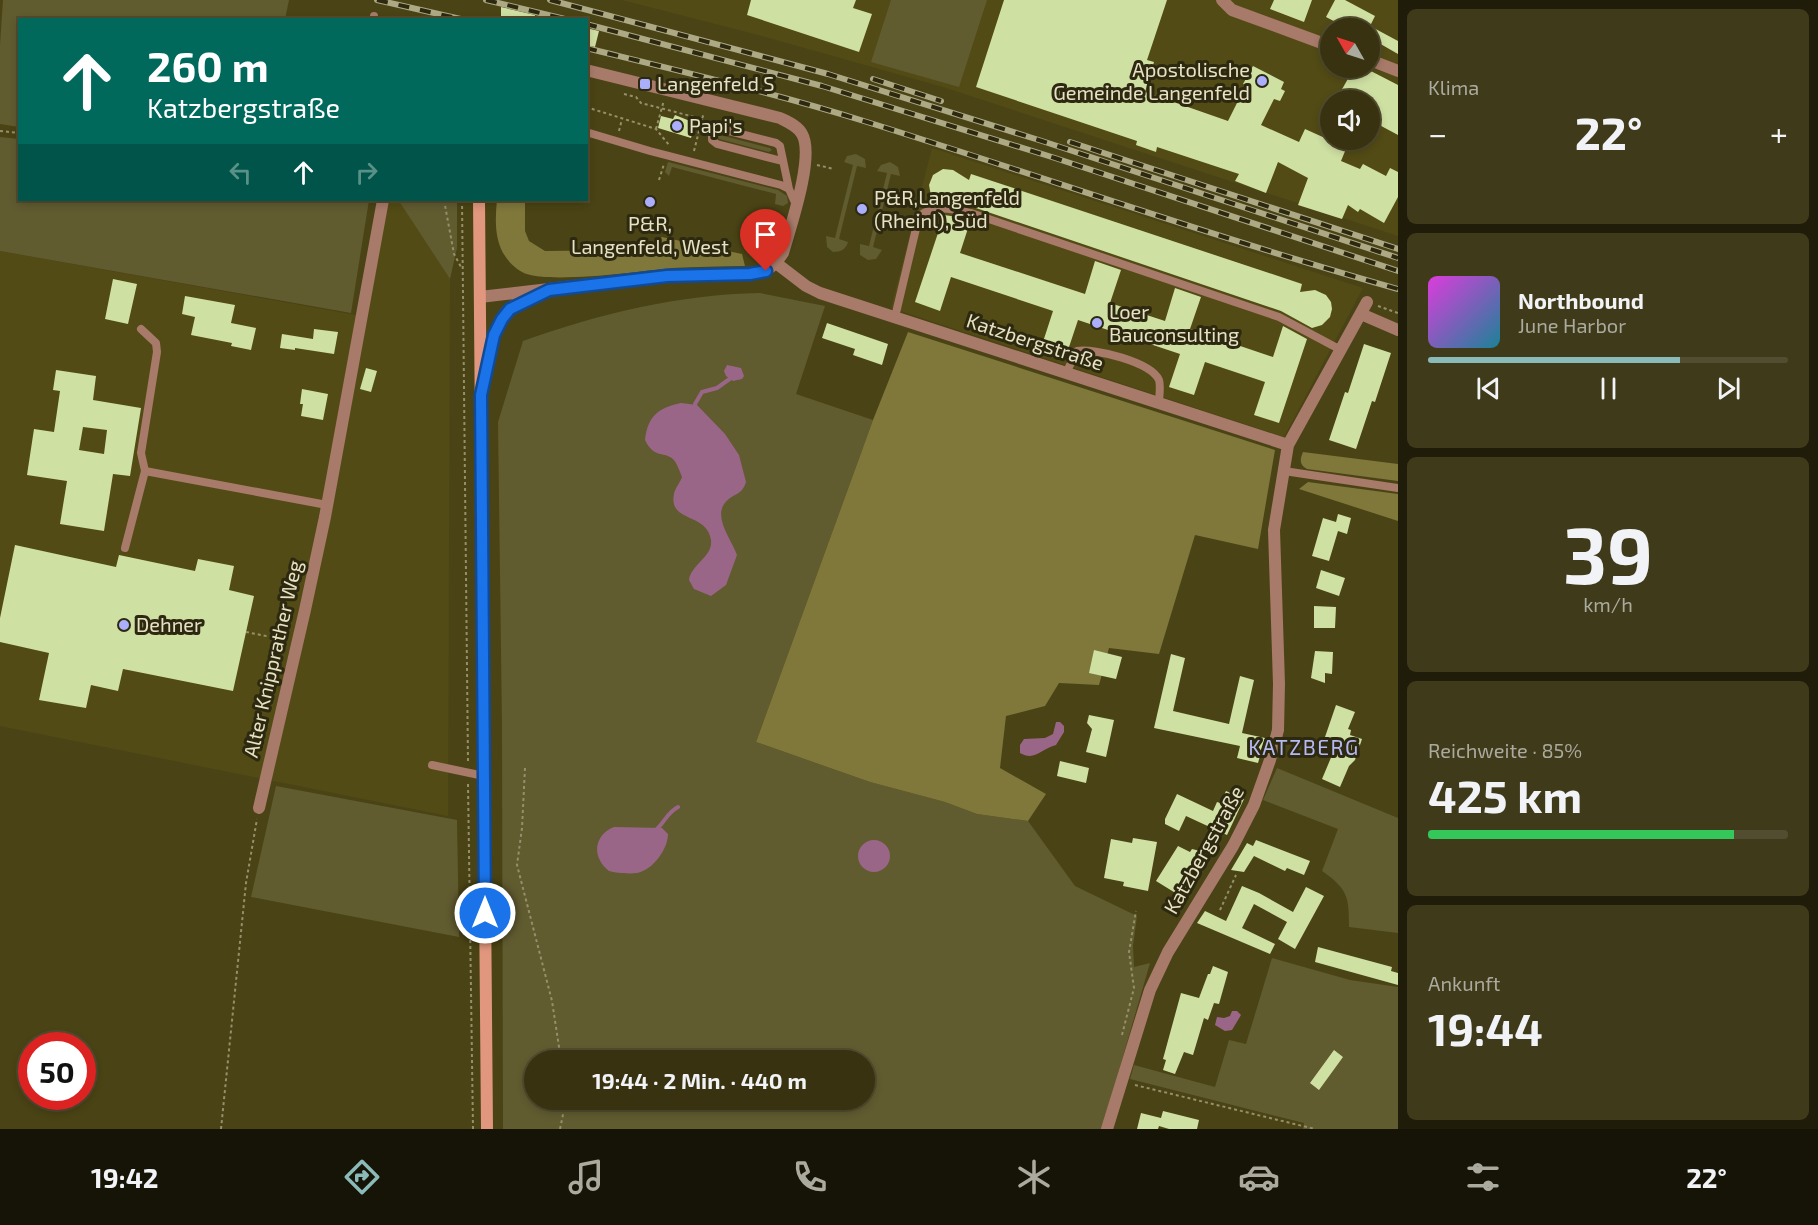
<!DOCTYPE html>
<html lang="de">
<meta charset="utf-8">
<style>
body{margin:0;font-family:"Exo 2",sans-serif;background:#3f3a19;color:#f1f3f6;height:100vh;display:flex;flex-direction:column;font-size:22px;white-space:nowrap}
*{box-sizing:border-box;margin:0}
p{font-size:20px;color:#abaa9f}
.icon{flex:none;width:33px;height:33px;fill:none;stroke:currentColor;stroke-width:2;stroke-linecap:round;stroke-linejoin:round}
.map{position:relative;flex:1;overflow:hidden}
.drawer{display:flex;flex-direction:column;gap:9px;padding:9px;background:#1f1c09;width:420px}
.drawer>*{flex:none}
.top-card{position:absolute;left:18px;top:18px;width:570px;height:183px;border-radius:0px;box-shadow:0 3px 9px #0003,0 0 0 2px #524d30;background:#00695c;color:#fff;overflow:hidden}
.needle{width:39px;rotate:309deg}
.fabs{position:absolute;left:1320px;top:18px;display:grid;gap:12px}
.fabs a{display:grid;place-items:center;width:60px;height:60px;border-radius:50%;background:#383210;box-shadow:0 3px 9px #0003,0 0 0 2px #524d30;font-size:30px}
.speed{position:absolute;left:18px;top:1032px;display:flex;gap:12px;font-size:30px;font-weight:700;text-align:center}
.speed>*{display:grid;place-content:center;width:78px;height:78px;border-radius:50%;background:#383210;box-shadow:0 3px 9px #0003,0 0 0 2px #524d30;line-height:1}
.speed .limit{border:9px solid #d22;background:#fff;color:#111}
.pin{position:absolute;display:grid;place-items:center;width:51px;height:51px;color:#fff;margin:-62px -26px;border-radius:50% 50% 50% 0;rotate:-45deg;box-shadow:0 0 6px #0007}
.pin .icon{rotate:45deg}
.me{position:absolute;width:66px;margin:-33px;rotate:0deg;stroke-linejoin:round;filter:drop-shadow(0 0 4px #0008)}
.turn{display:flex;align-items:center;gap:21px;height:126px;padding:0 30px;font-size:27px}
.turn .icon{width:78px;height:78px;stroke-width:2.5}
.turn b{display:block;font-size:42px;line-height:51px}
.lanes{display:flex;align-items:center;height:57px;padding:0 30px;background:#0003;justify-content:center;gap:30px;direction:ltr}
.lanes .off{opacity:.35}
.big{font-size:45px;font-weight:700;line-height:1.1}
.drawer .card{flex:1;display:flex;flex-direction:column;justify-content:center;gap:9px;min-width:0;padding:0 21px;border-radius:9px;background:#3f3a19}
.drawer .dial{align-items:center;gap:0}
.dial b{font-size:78px;line-height:1}
.song{display:flex;align-items:center;gap:18px}
.cover{width:72px;height:72px;border-radius:9px;background:linear-gradient(135deg,hsl(300 70% 55%),hsl(190 70% 35%))}
.played{height:6px;border-radius:3px;background:linear-gradient(90deg,#8bbbb9 70%,#524d30 70%)}
.keys{display:flex;justify-content:space-around;direction:ltr}
.heat{display:flex;justify-content:space-between;align-items:center;font-size:33px;direction:ltr}
.charge{height:9px;border-radius:4px;background:linear-gradient(90deg,#34c759 85%,#524d30 0)}
.trip{position:absolute;left:524px;top:1050px;width:351px;height:60px;border-radius:30px;background:#383210;box-shadow:0 3px 9px #0003,0 0 0 2px #524d30;font-weight:700;line-height:60px;text-align:center}
.dock{display:flex;height:96px;justify-content:space-around;align-items:center;background:#161406;color:#abaa9f}
.dock .icon{width:42px;height:42px}
.dock .selected{color:#8bbbb9}
.dock b{font-size:27px;color:#f1f3f6}
main{display:flex;flex:1;min-height:0}
.map>svg:first-child{display:block}
.built{fill:#534b15;fill-rule:evenodd}
.green{fill:#615b30;fill-rule:evenodd}
.forest{fill:#80773b}
.water{fill:#9a6687}
.lines{fill:none;stroke-linecap:round;stroke-linejoin:round}
.stream{stroke:#9a6687;stroke-width:4}
.building{fill:#cfe0a3;fill-rule:evenodd}
.path{stroke:#96906a;stroke-width:2;stroke-dasharray:3 3;stroke-linecap:butt}
.service{stroke:#a87a69;stroke-width:8}
.minor{stroke:#a87a69;stroke-width:12}
.secondary{stroke:#e0977d;stroke-width:12}
.rail-casing{stroke:#aea985;stroke-width:6}
.rail{stroke:#2d2910;stroke-width:4;stroke-dasharray:11;stroke-linecap:butt}
.route-casing{stroke:#114b97;stroke-width:15}
.route{stroke:#1a73e8;stroke-width:10}
.poi-dot{fill:#abaffb;stroke:#2d2910;stroke-width:2}
.labels{text-anchor:middle;stroke-width:6;stroke-linejoin:round;paint-order:stroke}
.poi-label{font-size:20px;fill:#e6e2c3;stroke:#2d2910;text-anchor:start}
.street-label{font-size:20px;fill:#e6e2c3;stroke:#2d2910}
.neighbourhood-label{font-size:21px;letter-spacing:1.5px;fill:#b6baf3;stroke:#2d2910}
</style>
<main>
<div class="map">
<svg width="1398" height="1129" viewBox="0 0 1398 1129">
<rect width="100%" height="100%" fill="#4a4315"/>
<!-- built -->
<path class="built" d="M622,0H1398V236L943,87L762,36ZM1330,28H1370V68H1330ZM1330,100H1370V140H1330Z
M932,148L1363,288L1284,437L891,308Z
M381,200H399L450,279L448,816L0,726V251L361,316Z"/>
<!-- green -->
<path class="green" d="M3,0H289L285,19L20,20L19,127L0,124V45Z
M891,0H987L959,87L871,62Z
M720,135L770,148L772,150L769,152L719,139L718,136Z
M0,137L19,139L20,200H369L351,313L0,251Z
M856,154L865,159L866,168L857,166L839,239L848,242C846,249 841,252 833,252L827,247L826,236L835,238L853,165L844,162L847,156Z
M668,162L778,190L787,196L788,203L783,206L775,204L776,194L672,167L669,176L665,172Z
M890,162L898,167L900,176L891,174L873,247L882,250L876,259L868,260L860,255V244L869,246L887,173L877,171L881,165Z
M393,200H457V248L450,279L399,201Z
M760,293L825,306L796,394L873,420L756,742L870,782L945,802L977,814L1028,821L1075,886L1137,916L1133,946L1134,967L1150,963L1102,1129H503L502,727L498,422L523,341C598,314 681,294 760,293ZM534,1060H864V1100H534Z
M1277,768L1398,818V933L1349,927C1349,897 1348,889 1322,871L1338,829L1263,800Z
M276,786L457,820L459,937L251,897Z
M1272,958L1350,980L1398,987V1129H1303L1304,1123L1130,1079L1134,1065L1215,1087L1229,1040L1246,1044Z"/>
<!-- forest -->
<path class="forest" d="M497,200H525V231L529,241L545,251L638,250L662,237L742,254L745,266C721,266 697,267 672,268C642,271 545,285 522,272C495,256 494,228 497,200Z
M908,332L1275,450L1258,549L1195,535L1159,654L1109,648L1099,685L1059,683L1045,706L1006,716L1000,768L1046,794L1028,821L977,814L945,802L870,782L756,742L873,420Z
M1303,452L1398,464V481L1307,469C1299,465 1300,459 1303,452Z
M1308,482L1398,494V521L1299,489Z"/>
<!-- water -->
<path class="water" d="M727,365L741,368L744,376L742,379L733,381L726,376L724,371Z
M681,403L697,405L725,434L739,455L746,482C743,492 738,493 730,498C709,513 731,538 737,555L726,585L711,596L694,589L689,580C691,564 713,557 711,540C707,512 668,523 674,494C675,488 680,483 682,477C680,472 677,463 673,459C664,451 654,459 645,440C648,416 658,408 681,403Z
M1056,722H1060L1064,726V732L1056,745C1042,748 1035,762 1020,753V745L1024,739L1045,738L1053,734Z
M614,827L662,828L668,834C668,849 653,870 637,873C629,874 616,873 609,871C591,857 594,835 614,827Z
M858 856a16 16 0 1 1 32 0a16 16 0 1 1-32 0Z
M1232,1011H1237L1241,1015L1232,1030L1225,1031L1215,1025L1217,1017L1224,1018L1230,1016Z"/>
<g class="lines">
<!-- stream -->
<path class="stream" d="M695,404L702,392L717,388L731,378
M657,829C665,821 668,812 678,807"/>
</g>
<!-- building -->
<path class="building" d="M751,0H856L853,8L872,14L859,52L747,15Z
M1004,0H1167L1147,60L1154,62L1145,92L1228,121L1246,85L1243,84L1253,66L1284,82L1281,89L1285,91L1280,101L1274,99L1261,125L1299,142L1305,129L1325,138L1326,135L1330,136V140H1337L1348,144L1341,161L1360,169L1363,164L1386,176L1390,168L1398,172V197L1384,223L1360,209L1358,212L1348,205L1342,219L1298,205L1308,178L1278,162L1266,193L1235,181L1239,174L1157,147L1156,152L1136,145L1137,141L976,87Z
M1274,0H1312L1304,22L1270,9Z
M1335,0H1345L1375,16L1370,26L1398,41V54L1370,38V27L1369,28H1347L1326,17Z
M501,7L535,15L534,20H501Z
M586,28L599,31L595,47L586,45Z
M1354,68H1365L1398,85V135L1370,120V100H1336Z
M675,115L695,123L691,138L658,128L661,116L673,119Z
M943,169L953,170L969,180L971,174L1302,284L1300,292L1315,290L1326,295L1331,302L1332,309L1330,317L1322,325L1312,328L1281,311L973,207L939,203L931,196L929,185L933,175Z
M944,215L971,219L960,253L1085,294L1095,261L1121,270L1110,303L1165,321L1175,288L1201,297L1190,329L1273,357L1283,326L1307,339L1279,423L1254,415L1265,382L1205,362L1194,395L1169,387L1180,354L1078,320L1067,353L1042,345L1053,311L951,277L940,311L915,302Z
M113,279L137,284L128,324L105,319Z
M185,296L235,305L231,323L256,328L251,350L231,346L232,343L191,335L195,317L182,314Z
M827,323L888,344L882,365L853,355L855,349L822,338Z
M314,329L338,332L334,354L295,348V350L280,348L282,334L313,339Z
M1364,344L1391,353L1375,402L1372,401L1356,449L1329,440L1345,392L1348,393Z
M366,368L377,371L371,392L360,389Z
M56,370L96,376L93,400L141,408L130,476L113,474L104,531L60,524L67,481L27,475L34,429L54,432L60,391L53,390ZM83,427L107,430L104,454L79,450Z
M302,389L328,394L323,420L301,416L303,404H300Z
M1338,514L1351,518L1347,534L1338,531L1329,561L1312,556L1323,518L1336,522Z
M15,545L116,567L119,555L195,571L198,559L234,566L229,590L254,596L233,691L123,669L118,691L91,685L86,708L39,700L49,653L0,642V618Z
M1321,570L1345,578L1339,596L1316,588Z
M1314,606L1336,607L1335,628H1314Z
M1094,650L1122,657L1116,679L1089,673Z
M1315,651L1333,652L1332,674L1325,673V683L1311,678Z
M1171,654L1185,658L1173,711L1229,724L1240,676L1254,680L1242,733L1265,738L1258,763L1237,758L1240,746L1154,728Z
M1336,705L1355,712L1348,729L1351,730L1350,735L1362,739L1355,760L1349,766L1340,787L1322,779L1338,741L1325,737Z
M1089,715L1114,720L1106,757L1086,752L1092,729L1087,723Z
M1060,761L1089,768L1086,783L1057,776Z
M1226,791L1244,799L1227,835L1186,816L1179,831L1165,824V819L1177,794L1213,811L1217,802L1220,803Z
M1133,838L1157,842L1148,891L1123,886L1124,882L1104,878L1111,839L1132,843Z
M1256,840L1310,861L1304,875L1287,868L1285,871L1254,856L1244,872L1231,870L1247,843L1253,846Z
M1178,846L1190,852L1192,849L1204,852L1183,885L1187,888L1182,897L1156,881Z
M1242,886L1259,893L1293,912L1306,887L1324,896L1295,949L1278,939L1287,922L1254,904L1242,928L1275,944L1270,954L1197,923L1205,911L1226,921Z
M1318,947L1392,967L1391,971L1398,973V985L1315,962Z
M1213,966L1228,972L1219,1004L1214,1003L1208,1020L1204,1018L1193,1055L1184,1052L1175,1074L1163,1070L1166,1060L1163,1059L1181,993L1199,998L1208,974H1210Z
M1334,1050L1343,1057L1319,1090L1310,1083Z
M1163,1111L1199,1120L1197,1129H1169L1159,1126L1158,1129H1137L1141,1113L1161,1118Z"/>
<g class="lines">
<!-- path -->
<path class="path" d="M624,94L636,97L641,103L702,119L704,113
M586,107L656,129L669,145
M656,129L664,100
M0,131L20,133
M619,131L622,119
M694,151L702,119
M817,165L834,169
M659,180L664,164
M444,200L454,254L461,267
M462,200L468,763
M1378,306L1398,313
M246,632L286,640
M525,768L522,828L517,865L552,1001L561,1060
M468,784L473,1129
M1220,910L1236,875
M1122,1035L1134,988L1129,952L1136,911
M1135,1085L1315,1129
M221,1129L246,883L257,819
M560,1129L566,1100"/>
<!-- service -->
<path class="service" d="M374,20V16
M586,132L650,151L781,185L789,189L796,205
M782,161L717,144L712,140V135L715,130L721,129L776,143L780,146L789,189
M895,317L919,216C935,204 953,209 971,213L1279,317L1341,350
M141,329L156,343L157,352L141,453L145,471
M1066,373L1077,351C1095,348 1151,362 1159,380C1161,386 1159,397 1159,403
M1284,471L1398,488
M125,548L145,471L327,505
M432,765L484,776"/>
<!-- minor -->
<path class="minor" d="M1222,0L1232,10L1330,46
M1370,60L1398,71
M776,263L806,286L820,293L1288,445
M480,297L651,277L750,274C768,271 773,268 783,253C790,228 815,156 802,134C798,126 788,122 780,118L586,70
M1361,314L1398,330
M483,384C488,363 493,322 510,308C518,302 531,299 540,294
M259,808L305,610L325,517L383,200
M1107,1129L1150,990L1168,952L1233,846L1254,805L1270,760L1278,730L1279,684L1274,530L1288,445L1367,302"/>
<!-- secondary -->
<path class="secondary" d="M479,200L487,1129"/>
<!-- rail casing -->
<g class="rail-casing">
<path id="rail" d="M377,0L465,20
M486,0L569,20
M550,0L828,74L1042,141L1398,258
M586,24L822,86L1055,158L1398,271
M586,48C680,71 774,93 867,122C1044,177 1219,239 1398,289
M873,79L941,101
M1070,142L1398,249"/>
</g>
<!-- rail -->
<use href="#rail" class="rail"/>
</g>
<g class="lines">
<!-- route casing -->
<g class="route-casing">
<path id="route" d="M485,913L481,395L494,335L502,319L510,309L549,290L667,276L750,274L766,271"/>
</g>
<!-- route -->
<use href="#route" class="route"/>
</g>
<!-- markers -->
<g class="poi-dot">
<circle cx="1262" cy="81" r="6"/>
<rect x="639" y="78" width="12" height="12" rx="3"/>
<circle cx="677" cy="126" r="6"/>
<circle cx="650" cy="202" r="6"/>
<circle cx="862" cy="209" r="6"/>
<circle cx="1097" cy="323" r="6"/>
<circle cx="124" cy="625" r="6"/>
</g>
<g class="labels">
<!-- poi labels -->
<g class="poi-label">
<text x="1250" y="77" text-anchor="end">Apostolische<tspan x="1250" dy="23">Gemeinde Langenfeld</tspan></text>
<text x="657" y="91">Langenfeld S</text>
<text x="689" y="133">Papi's</text>
<text x="874" y="205">P&amp;R,Langenfeld<tspan x="874" dy="23">(Rheinl), Süd</tspan></text>
<text x="650" y="231" text-anchor="middle">P&amp;R,<tspan x="650" dy="23">Langenfeld, West</tspan></text>
<text x="1109" y="319">Loer<tspan x="1109" dy="23">Bauconsulting</tspan></text>
<text x="136" y="632">Dehner</text>
</g>
<!-- street labels -->
<g class="street-label">
<text transform="translate(1035 342) rotate(18)" y="7">Katzbergstraße</text>
<text transform="translate(273 659) rotate(-77)" y="7">Alter Knipprather Weg</text>
<text transform="translate(1204 850) rotate(-61)" y="7">Katzbergstraße</text>
</g>
<!-- neighbourhood labels -->
<g class="neighbourhood-label">
<text x="1304" y="755">KATZBERG</text>
</g>
</g>
</svg>
<div class="fabs">
<a><svg class="needle" viewBox="-14 -14 28 28"><path d="M0-13l5 13h-10z" fill="#e53935"/><path d="M0 13l5-13h-10z" fill="#abaa9f"/></svg></a>
<a><svg class="icon" aria-label="sound" viewBox="0 0 24 24"><path d="M4 9h4l5-4v14l-5-4H4zM17 9q2 3 0 6"/></svg></a>
</div>
<div class="speed"><div class="limit">50</div></div>
<div class="pin" style="left:766px;top:271px;background:#d93025"><svg class="icon" aria-label="arrive" viewBox="0 0 24 24"><path d="M6 21V4h12l-3 4 3 4H6"/></svg></div>
<svg class="me" style="left:485px;top:913px" viewBox="-20 -20 40 40"><circle r="17" fill="#1a73e8" stroke="#fff" stroke-width="3"/><path d="M0-11L8 9 0 5-8 9z" fill="#fff"/></svg>
<div class="trip">19:44 · 2 Min. · 440 m</div>
<div class="top-card">
<div class="turn"><svg class="icon" aria-label="ahead" viewBox="0 0 24 24"><path d="M12 20V5M6 11l6-6 6 6"/></svg><div><b>260 m</b>Katzbergstraße</div></div>
<div class="lanes"><svg class="icon off" aria-label="left" viewBox="0 0 24 24"><path d="M17 20v-9H6M10 6l-5 5 5 5"/></svg><svg class="icon" aria-label="ahead" viewBox="0 0 24 24"><path d="M12 20V5M6 11l6-6 6 6"/></svg><svg class="icon off" aria-label="right" viewBox="0 0 24 24"><path d="M7 20v-9h11M14 6l5 5-5 5"/></svg></div>
</div>
</div>
<section class="drawer">
<div class="card"><p>Klima</p>
<div class="heat"><a>−</a><b class="big">22°</b><a>+</a></div>
</div>
<div class="card">
<div class="song"><i class="cover"></i><div><b>Northbound</b><p>June Harbor</p></div></div>
<div class="played"></div>
<div class="keys"><svg class="icon" aria-label="previous" viewBox="0 0 24 24"><path d="M18 5L8 12l10 7zM5 5v14"/></svg><svg class="icon" aria-label="pause" viewBox="0 0 24 24"><path d="M8 5v14M16 5v14"/></svg><svg class="icon" aria-label="next" viewBox="0 0 24 24"><path d="M6 5l10 7-10 7zM19 5v14"/></svg></div>
</div>
<div class="card dial"><b>39</b><p>km/h</p></div>
<div class="card"><p>Reichweite · 85%</p><b class="big">425 km</b><div class="charge"></div></div>
<div class="card"><p>Ankunft</p><b class="big">19:44</b></div>
</section>
</main>
<nav class="dock">
<b>19:42</b>
<svg class="icon selected" aria-label="directions" viewBox="0 0 24 24"><path d="M12 3l9 9-9 9-9-9zM9 14v-3h6M13 9l2 2-2 2"/></svg>
<svg class="icon" aria-label="music" viewBox="0 0 24 24"><path d="M9 18V5l10-2v13"/><circle cx="6" cy="18" r="3"/><circle cx="16" cy="16" r="3"/></svg>
<svg class="icon" aria-label="phone" viewBox="0 0 24 24"><path d="M5 4h4l2 5-3 2q2 4 5 5l2-3 5 2v4C11 20 4 13 5 4z"/></svg>
<svg class="icon" aria-label="climate" viewBox="0 0 24 24"><path d="M12 3v18M4 7l16 10M4 17L20 7"/></svg>
<svg class="icon" aria-label="car" viewBox="0 0 24 24"><path d="M5 17H2v-5l4-1 3-4h7l3 4 3 1v5h-3M9 17h6M6 11h13"/><circle cx="7" cy="17" r="2"/><circle cx="17" cy="17" r="2"/></svg>
<svg class="icon" aria-label="filters" viewBox="0 0 24 24"><path d="M4 7h16M4 17h16"/><circle cx="9" cy="7" r="2"/><circle cx="15" cy="17" r="2"/></svg>
<b>22°</b>
</nav>
